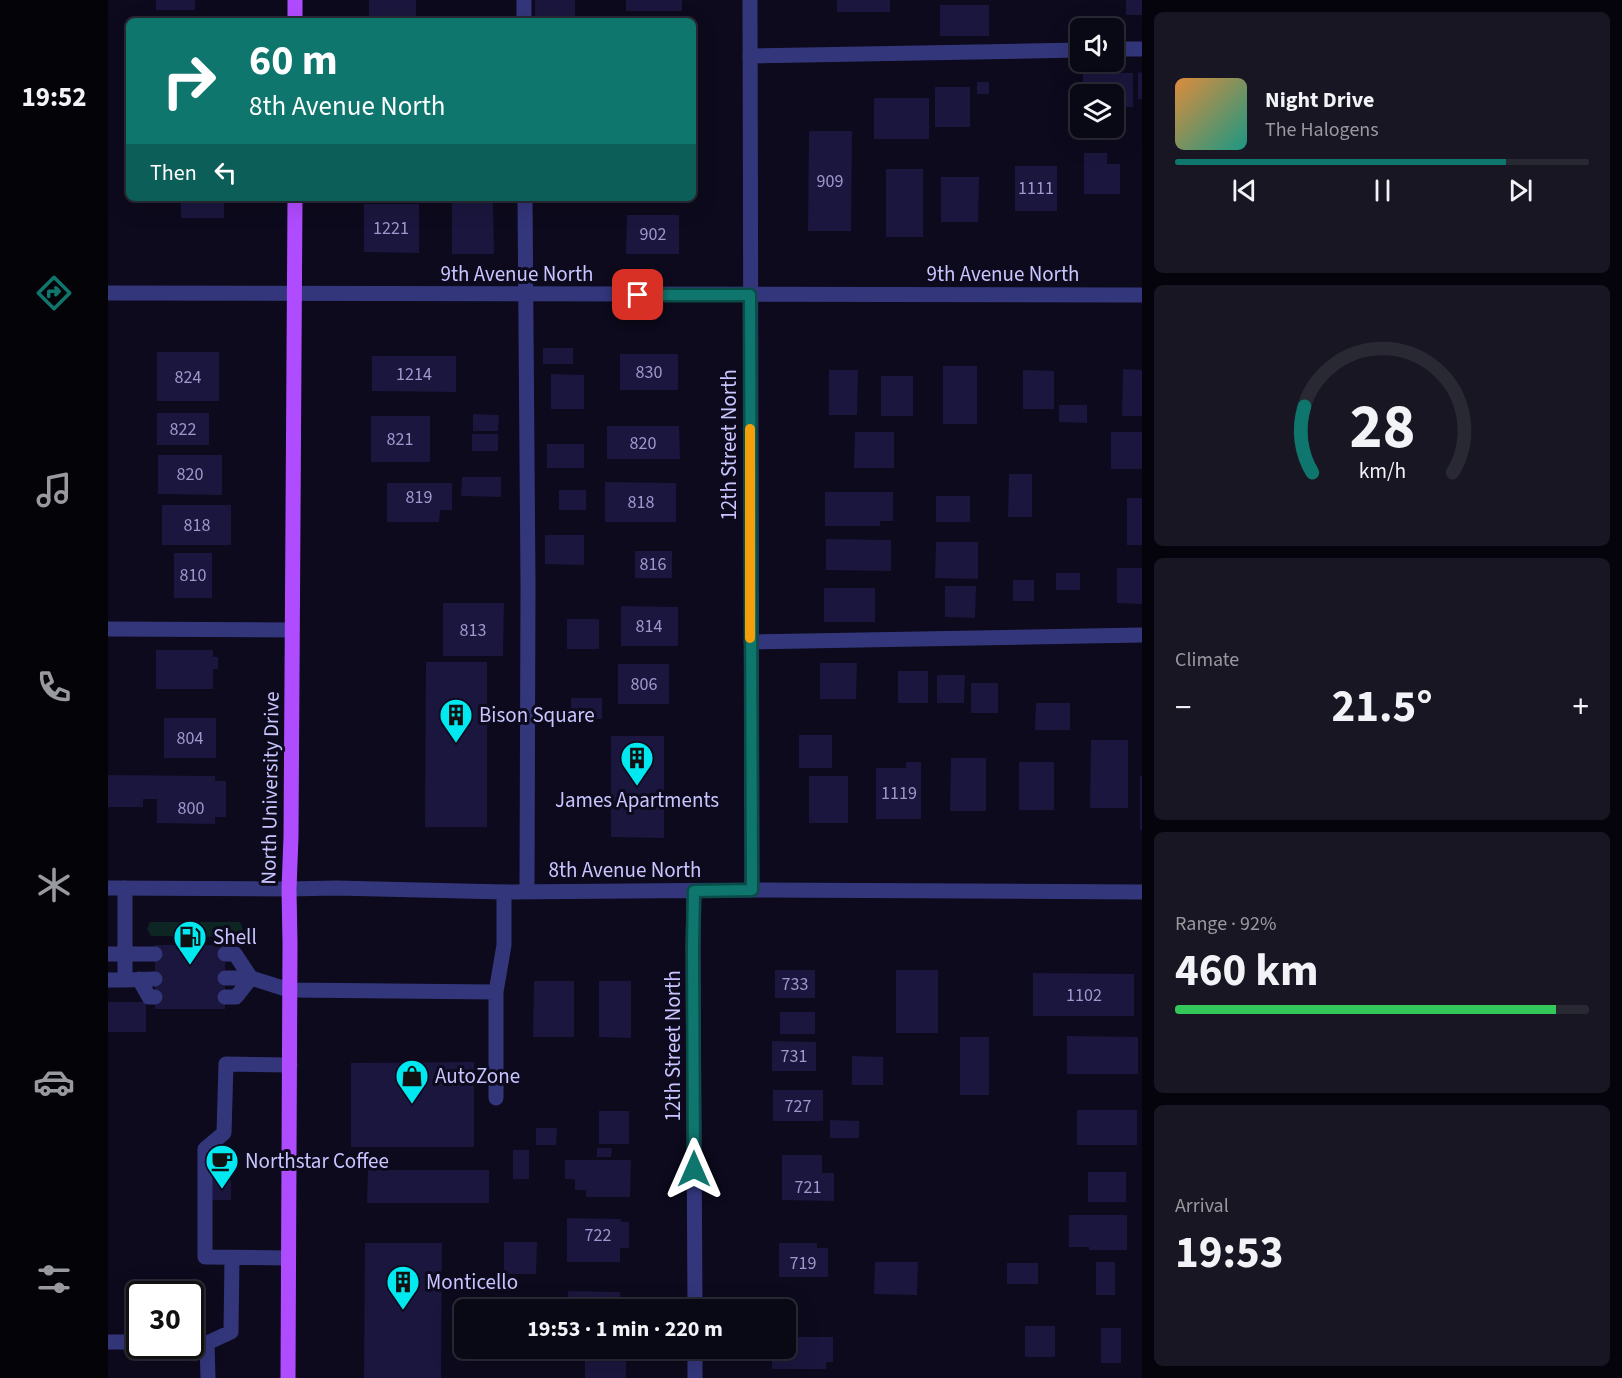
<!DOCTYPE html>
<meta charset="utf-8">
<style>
body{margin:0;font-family:"Source Sans 3",sans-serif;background:#171622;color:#f1f3f6;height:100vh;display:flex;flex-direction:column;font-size:22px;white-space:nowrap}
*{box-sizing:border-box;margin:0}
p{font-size:20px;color:#999aa0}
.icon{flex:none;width:33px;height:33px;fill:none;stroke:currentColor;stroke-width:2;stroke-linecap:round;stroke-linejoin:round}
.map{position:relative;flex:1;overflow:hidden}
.side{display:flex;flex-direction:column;gap:12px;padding:12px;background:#05040c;width:480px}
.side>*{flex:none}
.guide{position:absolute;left:18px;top:18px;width:570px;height:183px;border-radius:9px;box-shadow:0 6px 24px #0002,0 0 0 2px #292934;background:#0f766e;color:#fff;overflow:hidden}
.buttons{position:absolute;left:962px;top:18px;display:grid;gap:12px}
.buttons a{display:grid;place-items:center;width:54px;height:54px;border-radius:9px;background:#090815;box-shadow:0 6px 24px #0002,0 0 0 2px #292934;font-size:30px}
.speed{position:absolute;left:18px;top:1281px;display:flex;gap:12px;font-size:30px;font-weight:700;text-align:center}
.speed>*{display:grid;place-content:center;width:78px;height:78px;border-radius:50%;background:#090815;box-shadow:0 6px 24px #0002,0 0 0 2px #292934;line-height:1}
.speed .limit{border:3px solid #111;border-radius:9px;background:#fff;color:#111}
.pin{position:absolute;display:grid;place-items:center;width:51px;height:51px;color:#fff;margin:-26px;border-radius:12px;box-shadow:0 3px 9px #0006}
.me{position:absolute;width:66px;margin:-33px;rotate:0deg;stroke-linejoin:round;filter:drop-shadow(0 0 4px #0008)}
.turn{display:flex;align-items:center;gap:21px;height:126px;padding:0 24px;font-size:27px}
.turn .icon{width:78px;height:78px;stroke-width:2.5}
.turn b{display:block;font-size:42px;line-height:51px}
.then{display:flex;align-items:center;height:57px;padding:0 24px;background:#0003;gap:12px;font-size:22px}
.big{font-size:45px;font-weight:700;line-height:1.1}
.side .tile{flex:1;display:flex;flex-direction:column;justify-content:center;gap:9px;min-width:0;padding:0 21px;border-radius:9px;background:#171622}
.side .dial{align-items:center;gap:0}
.dial svg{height:156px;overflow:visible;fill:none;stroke:#292934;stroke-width:7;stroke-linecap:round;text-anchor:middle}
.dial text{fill:#f1f3f6;stroke:none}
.song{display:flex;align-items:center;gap:18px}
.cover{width:72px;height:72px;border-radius:9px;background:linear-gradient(135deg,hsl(30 70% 55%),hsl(170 70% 35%))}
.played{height:6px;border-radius:3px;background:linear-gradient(90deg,#0f766e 80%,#292934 80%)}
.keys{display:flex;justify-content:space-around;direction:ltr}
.heat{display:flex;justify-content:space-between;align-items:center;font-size:33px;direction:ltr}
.charge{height:9px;border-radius:4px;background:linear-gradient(90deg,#34c759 92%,#292934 0)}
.trip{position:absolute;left:346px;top:1299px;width:342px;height:60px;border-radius:9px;background:#090815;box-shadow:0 6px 24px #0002,0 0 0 2px #292934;font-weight:700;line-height:60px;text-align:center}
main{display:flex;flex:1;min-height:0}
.menu{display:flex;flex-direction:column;width:108px;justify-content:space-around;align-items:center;background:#040308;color:#999aa0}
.menu .icon{width:42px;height:42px}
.menu .active{color:#0f766e}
.menu b{font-size:27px;color:#f1f3f6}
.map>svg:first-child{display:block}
.green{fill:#0d2623}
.building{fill:#1b163d}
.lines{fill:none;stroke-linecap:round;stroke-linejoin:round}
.service{stroke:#34367c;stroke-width:15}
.minor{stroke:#34367c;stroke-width:15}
.tertiary{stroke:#34367c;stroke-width:15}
.primary{stroke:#b04cff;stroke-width:15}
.route-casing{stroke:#0a4d48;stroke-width:15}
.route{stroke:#0f766e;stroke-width:10}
.slow{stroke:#f59e0b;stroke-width:10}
.labels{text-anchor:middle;stroke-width:6;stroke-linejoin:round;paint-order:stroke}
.number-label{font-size:18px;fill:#9d99ce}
.street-label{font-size:21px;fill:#c8c5ff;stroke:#0c0a1c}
.poi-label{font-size:21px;fill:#c8c5ff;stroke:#0c0a1c;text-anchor:start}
</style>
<main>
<nav class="menu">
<b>19:52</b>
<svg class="icon active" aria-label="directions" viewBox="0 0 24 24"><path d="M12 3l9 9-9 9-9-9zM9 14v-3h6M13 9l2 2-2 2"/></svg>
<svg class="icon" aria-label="music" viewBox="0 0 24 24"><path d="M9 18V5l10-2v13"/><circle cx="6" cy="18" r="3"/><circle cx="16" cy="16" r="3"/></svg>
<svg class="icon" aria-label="phone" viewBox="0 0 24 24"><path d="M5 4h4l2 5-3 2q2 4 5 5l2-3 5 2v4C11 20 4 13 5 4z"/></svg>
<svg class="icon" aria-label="climate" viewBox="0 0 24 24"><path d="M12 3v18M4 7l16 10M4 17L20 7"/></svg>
<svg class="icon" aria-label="car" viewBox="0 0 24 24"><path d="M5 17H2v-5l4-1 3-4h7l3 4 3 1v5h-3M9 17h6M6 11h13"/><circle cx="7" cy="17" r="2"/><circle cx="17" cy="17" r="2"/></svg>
<svg class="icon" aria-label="filters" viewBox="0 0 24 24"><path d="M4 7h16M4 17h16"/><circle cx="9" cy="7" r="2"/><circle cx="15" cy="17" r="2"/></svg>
</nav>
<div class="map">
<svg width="1034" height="1378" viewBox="0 0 1034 1378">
<rect width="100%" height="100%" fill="#0c0a1c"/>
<!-- green -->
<path class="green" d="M42,922H132L135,929L134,937L43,936L39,929Z"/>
<!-- building -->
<path class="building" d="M48,0H87V10H48Z
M261,0H308V21H261Z
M427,0H467V21H427Z
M518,0H574V11H518Z
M729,0H782V12H729Z
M1018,0H1034V15H1018Z
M832,5H881V36H832Z
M964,19H998V28H972V38H964Z
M1030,72L1034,73V99H1030Z
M975,73H1025V107H1005V94H975Z
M869,82H881V94H869Z
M827,87H862V127H827Z
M766,98H821V139H766Z
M701,131H744L743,231H700Z
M976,153H999V164H1012V194H976Z
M907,166H949V211H907Z
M778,169H815V237H778Z
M833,177H871L870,222H833Z
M73,198H116V218H73Z
M344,203H385L386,254H344Z
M256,204H311V253L256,252Z
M519,215H571V254H518Z
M435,348H465V364H435Z
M49,352H111V401H49Z
M512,354H570V390H512Z
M264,356H348V392L264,391Z
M835,366H869V424H835Z
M1015,369L1034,370V416H1014Z
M721,370H750L749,415H721Z
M915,370L946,371V409H915Z
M443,374L476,375V409H443Z
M773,376H805V416H773Z
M951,405H979V423L951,422Z
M49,413H101V445H49Z
M365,414L391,415L390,431H365Z
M263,416H322V462H263Z
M499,426H571L572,459H499Z
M747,432H786V468H746Z
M1003,432H1034V469H1003Z
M364,434H390V451H364Z
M439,444H476V468H439Z
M50,455H114V495L50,494Z
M901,474H924V517H900Z
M354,477H393V497L353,496Z
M497,482L568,483V522H497Z
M279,483H344V510H332L331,522H279Z
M451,490H478V510H451Z
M717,492H785V521H772V526H717Z
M828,496H862V522H828Z
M1019,498H1034V545H1019Z
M54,505H123V545H54Z
M437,535H476V565L437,564Z
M718,539L783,540V571L718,570Z
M828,542H870V579L827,578Z
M527,551H564V578H527Z
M66,553H104V598H66Z
M1009,568H1034V604L1009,603Z
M948,573H972V590H948Z
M905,580H926V601H905Z
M837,586H868L867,618L837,617Z
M716,588H767V622H716Z
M335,603H396L395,656H335Z
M513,606L570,607V646H513Z
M459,619H491V649H459Z
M48,650H105V657H110V669H105V689H48Z
M318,662H379V827H317Z
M712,663H749L748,699H712Z
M510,664H561V704H510Z
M790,671H820V703H790Z
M829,675H857L856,703H829Z
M863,683H890V713H863Z
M463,698H494V719H463Z
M928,703H962V730H927Z
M56,718H108V758H56Z
M691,735H724V768H691Z
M503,736H556V838L503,837Z
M983,740H1020V808H982Z
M843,758H878V811H842Z
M798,762H813V819H768V768H798Z
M911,762H946V810H911Z
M0,775L107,776V781H118V817H107V824L49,823V799H35V807H0Z
M701,776H740V823H701Z
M1032,776H1034V830H1032Z
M47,945H117V1009H47Z
M667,970H707V998H667Z
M788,970H830V1033H788Z
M925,973L1026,974V1016H925Z
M426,981H466V1037H425Z
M491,981H523V1038L491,1037Z
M0,1002H38V1032H0Z
M672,1012H707V1034H672Z
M959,1036L1030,1037V1074H959Z
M852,1037H881V1095H852Z
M664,1041L708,1042V1071H664Z
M744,1056L775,1057V1085H744Z
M366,1062V1147H243V1063Z
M665,1090H715V1121H665Z
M969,1110H1029V1145H969Z
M491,1111H521V1144H491Z
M722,1120L751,1121V1138H722Z
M428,1128H449L448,1145H428Z
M489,1148H504L503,1157H489Z
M405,1150H421V1179H405Z
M674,1155H714V1173H726V1201L674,1200Z
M457,1160H523L522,1197H478V1190H467V1179H457Z
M260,1170H381V1203H259Z
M980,1172H1018V1202H980Z
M104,1180H123V1200H104Z
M961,1215H1019V1250H981V1247H961Z
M459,1218L513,1219V1222H521V1248H512V1262H459Z
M396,1242H429L428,1274H396Z
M257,1243H334L333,1378H256Z
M671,1243H709V1248H720V1277H671Z
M767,1262H810L809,1295L766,1294Z
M988,1262H1007V1295H988Z
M899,1263H930V1284H899Z
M460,1291L512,1292V1310H460Z
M917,1326H947V1357H917Z
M993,1328H1013V1363H993Z
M678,1337H725V1362H718V1369H664V1348H678Z
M477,1348H518V1378H477Z"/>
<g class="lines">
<!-- service -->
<path class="service" d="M416,21V0
M1005,49H1034
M642,56L972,50
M417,198L420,585L419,891
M0,629L184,630
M643,642L1034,635
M17,888V980L47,979
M0,954H47
M117,954H127L143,978L128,997H117
M117,978H143L181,990L388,992L396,945V892
M31,979L41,997H47
M0,980H17
M388,992V1098
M180,1258L97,1257V1149L116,1133L118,1064L182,1065
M0,1342H32
M82,1343H99L100,1378
M99,1343L123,1332L124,1258"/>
<!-- minor -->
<path class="minor" d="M642,0L644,890
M0,293L1034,295
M181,889L228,888L396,892L644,890L1034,892
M586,891L585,946L587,1310
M587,1348V1378"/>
<!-- tertiary -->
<path class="tertiary" d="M0,888L181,889"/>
<!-- primary -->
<path class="primary" d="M187,21V0
M180,1378L182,943L181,889L183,837L187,198"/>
</g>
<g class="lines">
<!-- route casing -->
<g class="route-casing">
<path id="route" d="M530,295H642L644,890L586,891L585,946L586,1169"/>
</g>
<!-- route -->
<use href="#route" class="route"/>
<!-- slow -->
<path class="slow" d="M642,429V638"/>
</g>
<!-- icons -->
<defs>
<g id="building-pin" transform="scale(1.725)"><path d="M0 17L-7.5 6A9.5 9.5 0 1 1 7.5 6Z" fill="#00e8f0" stroke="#0c0a1c"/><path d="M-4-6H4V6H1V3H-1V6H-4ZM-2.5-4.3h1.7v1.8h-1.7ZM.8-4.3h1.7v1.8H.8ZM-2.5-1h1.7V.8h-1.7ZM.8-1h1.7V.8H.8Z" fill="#111"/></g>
<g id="fuel-pin" transform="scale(1.725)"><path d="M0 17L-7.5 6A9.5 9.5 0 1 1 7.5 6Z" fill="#00e8f0" stroke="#0c0a1c"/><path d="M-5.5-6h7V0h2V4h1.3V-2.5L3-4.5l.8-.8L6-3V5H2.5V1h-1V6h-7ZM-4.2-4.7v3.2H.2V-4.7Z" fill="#111"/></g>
<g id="shop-pin" transform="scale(1.725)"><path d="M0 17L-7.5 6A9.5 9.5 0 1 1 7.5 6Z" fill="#00e8f0" stroke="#0c0a1c"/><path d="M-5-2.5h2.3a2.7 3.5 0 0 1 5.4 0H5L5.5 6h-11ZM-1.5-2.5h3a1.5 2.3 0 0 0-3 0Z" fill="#111"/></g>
<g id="cafe-pin" transform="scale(1.725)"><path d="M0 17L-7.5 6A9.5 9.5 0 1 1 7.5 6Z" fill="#00e8f0" stroke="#0c0a1c"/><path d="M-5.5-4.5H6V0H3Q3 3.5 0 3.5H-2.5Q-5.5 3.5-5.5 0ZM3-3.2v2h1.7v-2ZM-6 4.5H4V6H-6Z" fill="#111"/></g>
</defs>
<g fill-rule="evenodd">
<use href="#building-pin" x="348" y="715"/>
<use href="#building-pin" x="529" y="758"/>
<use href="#fuel-pin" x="82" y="937"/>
<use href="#shop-pin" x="304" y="1076"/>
<use href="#cafe-pin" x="114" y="1161"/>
<use href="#building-pin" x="295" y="1282"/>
</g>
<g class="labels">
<!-- number labels -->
<g class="number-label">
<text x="722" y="187">909</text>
<text x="928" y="194">1111</text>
<text x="283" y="234">1221</text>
<text x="545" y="240">902</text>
<text x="541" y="378">830</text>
<text x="306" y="380">1214</text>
<text x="80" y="383">824</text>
<text x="75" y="435">822</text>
<text x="292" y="445">821</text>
<text x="535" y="449">820</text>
<text x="82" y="480">820</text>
<text x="311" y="503">819</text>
<text x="533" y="508">818</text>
<text x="89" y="531">818</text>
<text x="545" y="570">816</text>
<text x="85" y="581">810</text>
<text x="541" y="632">814</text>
<text x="365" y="636">813</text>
<text x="536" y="690">806</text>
<text x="82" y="744">804</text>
<text x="791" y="799">1119</text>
<text x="83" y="814">800</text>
<text x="687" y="990">733</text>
<text x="976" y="1001">1102</text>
<text x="686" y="1062">731</text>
<text x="690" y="1112">727</text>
<text x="700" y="1193">721</text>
<text x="490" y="1241">722</text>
<text x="695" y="1269">719</text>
</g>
<!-- street labels -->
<g class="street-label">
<text x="409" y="281">9th Avenue North</text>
<text x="895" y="281">9th Avenue North</text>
<text transform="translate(621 445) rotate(-90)" y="7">12th Street North</text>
<text transform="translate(162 788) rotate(-89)" y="7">North University Drive</text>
<text x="517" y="877">8th Avenue North</text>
<text transform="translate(565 1046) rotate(-90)" y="7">12th Street North</text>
</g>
<!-- poi labels -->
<g class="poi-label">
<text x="371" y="722">Bison Square</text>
<text x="529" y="807" text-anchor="middle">James Apartments</text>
<text x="105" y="944">Shell</text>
<text x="327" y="1083">AutoZone</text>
<text x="137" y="1168">Northstar Coffee</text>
<text x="318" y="1289">Monticello</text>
</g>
</g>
</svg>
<div class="buttons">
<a><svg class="icon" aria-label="sound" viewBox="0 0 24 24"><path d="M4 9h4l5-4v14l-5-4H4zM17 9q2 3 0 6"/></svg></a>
<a><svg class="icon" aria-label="layers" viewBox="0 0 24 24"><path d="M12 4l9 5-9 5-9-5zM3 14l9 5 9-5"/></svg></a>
</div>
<div class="speed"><div class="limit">30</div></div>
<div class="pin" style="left:530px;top:295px;background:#d93025"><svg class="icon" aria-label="arrive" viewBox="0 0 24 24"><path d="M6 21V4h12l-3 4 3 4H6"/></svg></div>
<svg class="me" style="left:586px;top:1169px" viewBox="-20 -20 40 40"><path d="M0-17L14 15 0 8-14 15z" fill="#0f766e" stroke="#fff" stroke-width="4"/></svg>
<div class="trip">19:53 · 1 min · 220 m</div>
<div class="guide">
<div class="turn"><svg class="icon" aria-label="right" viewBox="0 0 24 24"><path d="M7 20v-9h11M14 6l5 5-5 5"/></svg><div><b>60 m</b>8th Avenue North</div></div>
<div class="then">Then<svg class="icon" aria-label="left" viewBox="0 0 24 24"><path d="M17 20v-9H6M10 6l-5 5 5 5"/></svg></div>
</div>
</div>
<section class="side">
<div class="tile">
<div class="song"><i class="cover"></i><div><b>Night Drive</b><p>The Halogens</p></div></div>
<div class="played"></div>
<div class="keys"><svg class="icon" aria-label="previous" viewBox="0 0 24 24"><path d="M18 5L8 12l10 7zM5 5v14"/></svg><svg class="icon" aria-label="pause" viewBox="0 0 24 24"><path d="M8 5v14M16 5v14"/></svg><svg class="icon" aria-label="next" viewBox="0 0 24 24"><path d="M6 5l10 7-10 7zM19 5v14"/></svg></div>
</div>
<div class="tile dial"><svg viewBox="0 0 100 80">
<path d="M14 69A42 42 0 1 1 86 69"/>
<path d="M14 69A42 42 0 0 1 10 35" stroke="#0f766e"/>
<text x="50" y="56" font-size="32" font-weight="700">28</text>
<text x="50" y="72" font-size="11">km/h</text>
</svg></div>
<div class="tile"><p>Climate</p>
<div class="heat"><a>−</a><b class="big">21.5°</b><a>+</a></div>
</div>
<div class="tile"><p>Range · 92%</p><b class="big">460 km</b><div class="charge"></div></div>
<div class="tile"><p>Arrival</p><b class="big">19:53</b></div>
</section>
</main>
